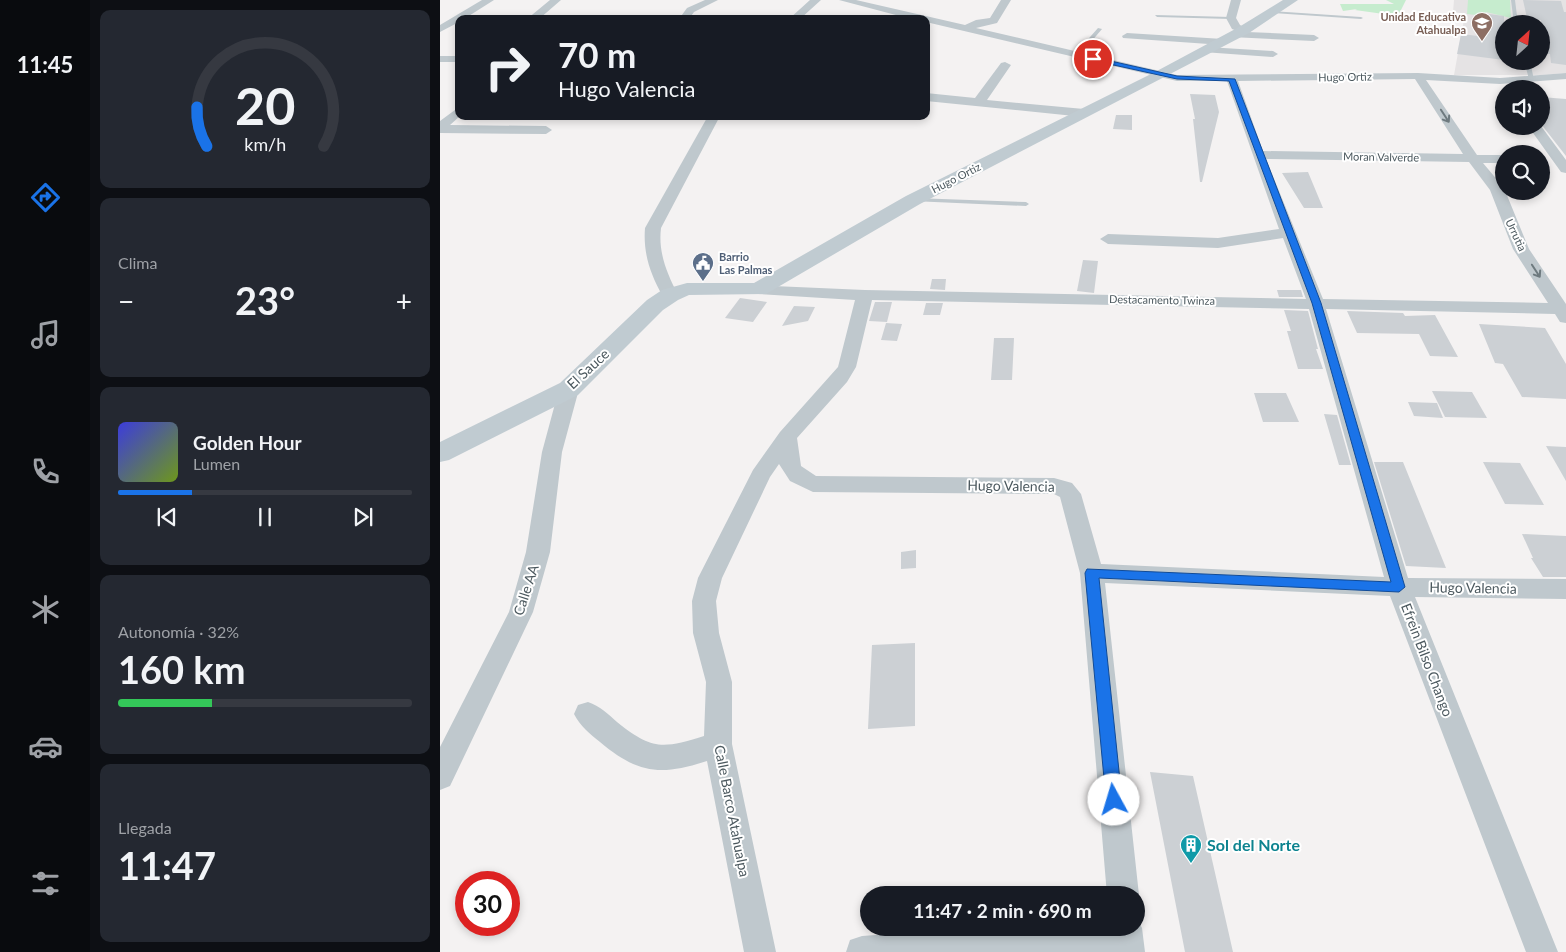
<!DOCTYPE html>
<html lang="es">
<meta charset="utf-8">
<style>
body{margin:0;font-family:Lato,sans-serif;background:#242831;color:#f1f3f6;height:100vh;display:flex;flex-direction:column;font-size:19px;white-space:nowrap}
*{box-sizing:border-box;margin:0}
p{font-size:16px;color:#9ea1a6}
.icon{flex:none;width:28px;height:28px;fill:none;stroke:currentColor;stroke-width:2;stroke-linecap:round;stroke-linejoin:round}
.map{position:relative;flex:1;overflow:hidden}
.panel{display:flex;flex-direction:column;gap:10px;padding:10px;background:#0d0f14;width:350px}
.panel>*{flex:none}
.banner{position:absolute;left:15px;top:15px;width:475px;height:105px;border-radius:10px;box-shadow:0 2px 8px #0003;background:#171b24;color:#f1f3f6;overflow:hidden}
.needle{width:32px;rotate:27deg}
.fabs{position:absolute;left:1055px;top:15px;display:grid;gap:10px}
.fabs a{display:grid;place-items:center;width:55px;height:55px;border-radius:50%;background:#171b24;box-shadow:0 2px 8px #0003;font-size:25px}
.speed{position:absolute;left:15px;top:871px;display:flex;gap:10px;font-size:25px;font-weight:700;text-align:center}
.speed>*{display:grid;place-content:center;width:65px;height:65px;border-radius:50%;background:#171b24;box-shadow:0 2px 8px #0003;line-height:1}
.speed .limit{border:8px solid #d22;background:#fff;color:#111}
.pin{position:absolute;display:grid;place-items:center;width:42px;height:42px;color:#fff;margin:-21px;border:2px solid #fff;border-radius:50%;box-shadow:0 1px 5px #0007}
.me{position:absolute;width:55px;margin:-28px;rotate:354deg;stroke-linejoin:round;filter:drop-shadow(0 0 4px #0008)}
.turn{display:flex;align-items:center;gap:18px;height:105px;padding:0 20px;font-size:22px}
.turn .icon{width:65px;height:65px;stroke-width:2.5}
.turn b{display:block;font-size:35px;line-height:42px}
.big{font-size:38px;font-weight:700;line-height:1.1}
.panel .widget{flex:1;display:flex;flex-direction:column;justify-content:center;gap:8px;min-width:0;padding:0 18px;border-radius:10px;background:#242831}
.panel .dial{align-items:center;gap:0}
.dial svg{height:130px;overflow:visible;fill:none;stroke:#363941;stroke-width:7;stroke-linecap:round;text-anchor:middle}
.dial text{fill:#f1f3f6;stroke:none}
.song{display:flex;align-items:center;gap:15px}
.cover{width:60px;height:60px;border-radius:8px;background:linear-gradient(135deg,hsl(240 70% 55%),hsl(80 70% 35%))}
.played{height:5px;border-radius:2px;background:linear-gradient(90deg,#1a73e8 25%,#363941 25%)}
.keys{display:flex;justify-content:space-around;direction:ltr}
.heat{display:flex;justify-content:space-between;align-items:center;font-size:28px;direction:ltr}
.charge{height:8px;border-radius:4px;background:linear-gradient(90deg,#34c759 32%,#363941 0)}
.trip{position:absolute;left:420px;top:886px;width:285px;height:50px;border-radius:25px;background:#171b24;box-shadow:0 2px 8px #0003;font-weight:700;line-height:50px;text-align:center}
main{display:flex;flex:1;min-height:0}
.tab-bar{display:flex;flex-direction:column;width:90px;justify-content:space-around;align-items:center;background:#090b0e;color:#9ea1a6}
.tab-bar .icon{width:35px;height:35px}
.tab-bar .current{color:#1a73e8}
.tab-bar b{font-size:22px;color:#f1f3f6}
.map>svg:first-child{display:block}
.education{fill:#e5e3e4;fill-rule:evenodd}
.green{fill:#c6ecce}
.building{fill:#ccd0d4}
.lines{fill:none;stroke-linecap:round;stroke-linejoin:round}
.lane{fill:#bfc8cd;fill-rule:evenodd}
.street{fill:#bfc8cd;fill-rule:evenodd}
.secondary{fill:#c0cbd1;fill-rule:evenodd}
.oneway{stroke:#6e7a7f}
.route{fill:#1a73e8;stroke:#114b97}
.labels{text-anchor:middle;stroke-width:4;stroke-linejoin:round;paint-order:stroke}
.far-education-label{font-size:11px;font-weight:bold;fill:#785e54;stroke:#fff;text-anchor:end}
.far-street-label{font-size:11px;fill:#4b585e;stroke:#fff}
.far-service-label{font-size:11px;font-weight:bold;fill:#4e5e75;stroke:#fff;text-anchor:start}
.street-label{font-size:14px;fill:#4b585e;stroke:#fff}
.near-culture-label{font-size:16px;font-weight:bold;fill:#0d838f;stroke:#fff;text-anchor:start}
</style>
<main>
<nav class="tab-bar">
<b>11:45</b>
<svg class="icon current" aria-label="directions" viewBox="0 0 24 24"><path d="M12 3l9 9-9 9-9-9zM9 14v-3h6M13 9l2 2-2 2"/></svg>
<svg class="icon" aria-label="music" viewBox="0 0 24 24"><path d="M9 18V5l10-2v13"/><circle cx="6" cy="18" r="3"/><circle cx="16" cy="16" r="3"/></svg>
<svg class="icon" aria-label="phone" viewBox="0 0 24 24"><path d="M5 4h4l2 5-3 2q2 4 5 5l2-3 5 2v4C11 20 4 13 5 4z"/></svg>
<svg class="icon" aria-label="climate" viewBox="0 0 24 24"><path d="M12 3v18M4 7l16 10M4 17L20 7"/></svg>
<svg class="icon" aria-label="car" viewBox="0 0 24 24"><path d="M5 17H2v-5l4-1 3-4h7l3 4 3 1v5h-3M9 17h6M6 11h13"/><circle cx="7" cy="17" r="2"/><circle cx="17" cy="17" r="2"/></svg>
<svg class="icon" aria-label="filters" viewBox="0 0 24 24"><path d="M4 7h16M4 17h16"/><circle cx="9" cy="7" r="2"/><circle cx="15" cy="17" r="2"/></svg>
</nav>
<section class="panel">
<div class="widget dial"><svg viewBox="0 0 100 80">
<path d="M14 69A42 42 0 1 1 86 69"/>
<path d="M14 69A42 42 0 0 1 8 45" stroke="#1a73e8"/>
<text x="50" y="56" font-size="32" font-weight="700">20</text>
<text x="50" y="72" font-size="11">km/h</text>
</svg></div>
<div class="widget"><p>Clima</p>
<div class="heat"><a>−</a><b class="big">23°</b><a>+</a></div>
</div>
<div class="widget">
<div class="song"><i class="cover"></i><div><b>Golden Hour</b><p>Lumen</p></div></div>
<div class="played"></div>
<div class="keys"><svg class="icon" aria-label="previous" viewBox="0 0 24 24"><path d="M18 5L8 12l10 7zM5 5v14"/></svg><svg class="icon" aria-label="pause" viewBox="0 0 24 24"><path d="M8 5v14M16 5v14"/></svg><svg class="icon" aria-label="next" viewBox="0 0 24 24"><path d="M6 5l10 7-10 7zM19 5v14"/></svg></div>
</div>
<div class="widget"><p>Autonomía · 32%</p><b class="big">160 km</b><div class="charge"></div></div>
<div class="widget"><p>Llegada</p><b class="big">11:47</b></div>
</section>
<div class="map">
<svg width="1126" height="952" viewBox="0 0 1126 952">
<rect width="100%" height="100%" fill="#f4f2f2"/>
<!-- education -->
<path class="education" d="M1014,0H1126V73L1101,75H1014L1025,14L1013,12ZM1064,24H1101V61H1064Z"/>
<!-- green -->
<path class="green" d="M946,0H966L958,16L915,10L917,9L903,11L900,4H954Z
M1028,0H1070L1071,18L1046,12L1045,16L1027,14Z"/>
<!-- building -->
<path class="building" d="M1083,0L1121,1L1124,12H1126V65L1111,63L1110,54L1101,53V20L1087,18Z
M1049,14L1064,16V60L1017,54L1021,34L1046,37Z
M750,94L775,95L779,112L762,182H760L753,119H755Z
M1101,97L1126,99V156L1101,124Z
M676,115H692V130L673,129Z
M868,172L883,208H864L842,173Z
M643,260L658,261L654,293L637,291Z
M492,279H506L505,290L490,289Z
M837,290H861L863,297H839Z
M300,298L327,302L313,322L285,318Z
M435,302H452L447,322L429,321Z
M486,303H503L500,315H483Z
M354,306L375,307L368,321L342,326Z
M844,310L868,311L878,349H876L883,369H858L847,331H851Z
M907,311L963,313L965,316L995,315L1018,357L990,356L979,334L917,333Z
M446,323L462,324L457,341L441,340Z
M1039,324L1105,328L1126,364V399L1082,397L1063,364L1055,363Z
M554,338H574L572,380H551Z
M992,391L1032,392L1047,418L1005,417Z
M814,393H846L859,422H823Z
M968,402L997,403L1003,418L974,416Z
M884,414L897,415L911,465H899Z
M1106,446L1126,447V481Z
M934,462H963L1006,568L966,566Z
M1043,462L1080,463L1104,505L1065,504Z
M1082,534L1126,536V577H1103L1091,558H1093Z
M476,550V568L461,569V552Z
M475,643V726L428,729L432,645Z
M710,772L753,776L793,952H745Z"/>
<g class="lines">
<!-- lane -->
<path class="lane" d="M1071,0H1075L1078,24H1074Z
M831,11L921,17L923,18L921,19L833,13Z
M715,15L791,17L793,18L791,19L717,17Z
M658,28L662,29L639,56H635V54Z
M1084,61H1090L1094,80L1089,79Z
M474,198L586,202L589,204L586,206L472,201V199Z"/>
<!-- street -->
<path class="street" d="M42,0H54L24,19H19V22L0,32V25Z
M110,0H121L99,19H87Z
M265,0H278L254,12L249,19H239L247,8Z
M370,0H381L360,19H349Z
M399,0H416L525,25L536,20L550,18L561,0H571L557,23L536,28L737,75L978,73L1060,78L1126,73V79L1060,84L986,80L1037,155H1064V163H1043L1064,188L1089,249L1126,304V323L1120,322L1115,314L886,309L968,578L1126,579V599L975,597L1118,952H1086L950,596L665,583L699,895L696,901V895H667L640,573L620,497L614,494L373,492L350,481L339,464L330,477L282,578L276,601L279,633L292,682V744L336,952H304L267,761C221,776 198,774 160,742C150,734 140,726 134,714L138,705L148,702C160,706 168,714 177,722C212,750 222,749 264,736L266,682L253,633L252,601L258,578L313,470L340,432L398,367L415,300L318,294L312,293L310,289L312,285L425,290L866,299L843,238L778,248L668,244L660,239L668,234L778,238L839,229L787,81H737L486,22V19H471ZM975,79L1023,154L823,151L798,81ZM826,159L1029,162L1050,190L1073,249L1108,303L883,299ZM432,300L869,309L944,577L661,564L641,494L632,483L614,478L376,476L361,466L357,438L407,382L416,367Z
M791,0H801L796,18L800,25L809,30L807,32L874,35L879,38L874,41L791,37V33L800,32L792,29L786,18Z
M687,33L783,39L788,42L783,45L683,38L682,36Z
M767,47L833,51L838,54L833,57L763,52L762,50Z
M0,56H19V62H0Z
M565,62L571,65L547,100L644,109L650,113L644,117L486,101V93L535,98L561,63Z
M19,107L20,116L10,125L106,126L112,130L106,134L0,133V121Z
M268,116H280L221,228C218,253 227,273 238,295L236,299H224L222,295C210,273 203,253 205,228Z
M1088,126H1101L1126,160V173L1121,172Z
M129,383L136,385L139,389L122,452L110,552L93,612L10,786L0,790V747L69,612L86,552L102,452L119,389L122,385Z
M696,916L702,928L705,952H406L410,940L422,936L534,928H696Z"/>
<!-- secondary -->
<path class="secondary" d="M843,0H858L809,33L480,204L326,294L249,295L238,300L223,310L138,395L9,460L0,462V442L120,383L207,300L222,290L247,283H314L466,196L715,72L799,27Z"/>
</g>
<!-- one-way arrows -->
<defs><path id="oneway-shaft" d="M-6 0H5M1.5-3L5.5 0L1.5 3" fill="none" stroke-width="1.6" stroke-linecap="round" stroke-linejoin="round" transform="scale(1.25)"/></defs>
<g class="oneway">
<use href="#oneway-shaft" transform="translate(1005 116) rotate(57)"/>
<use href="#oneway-shaft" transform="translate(1096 271) rotate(57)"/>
</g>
<!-- route -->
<path class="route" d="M653,57L737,76L795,79L881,303L965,587L959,592L659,578L682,800L680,806L674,808L668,806L666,800L645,573L647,569L951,582L872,303L789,81L737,79L651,60Z"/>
<!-- icons -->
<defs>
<g id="school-pin" transform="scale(1.125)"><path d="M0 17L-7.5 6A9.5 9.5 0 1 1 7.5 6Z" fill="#8d6e63" stroke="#fff"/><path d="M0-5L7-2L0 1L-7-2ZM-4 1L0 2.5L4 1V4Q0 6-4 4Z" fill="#fff"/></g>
<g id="civic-pin" transform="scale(1.125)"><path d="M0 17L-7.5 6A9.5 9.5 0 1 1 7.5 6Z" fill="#5c6f8a" stroke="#fff"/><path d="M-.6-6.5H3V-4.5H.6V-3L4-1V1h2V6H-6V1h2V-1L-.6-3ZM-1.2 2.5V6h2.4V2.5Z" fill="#fff"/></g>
<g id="building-pin" transform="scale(1.125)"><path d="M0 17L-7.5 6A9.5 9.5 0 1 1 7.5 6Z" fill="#0f9aa8" stroke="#fff"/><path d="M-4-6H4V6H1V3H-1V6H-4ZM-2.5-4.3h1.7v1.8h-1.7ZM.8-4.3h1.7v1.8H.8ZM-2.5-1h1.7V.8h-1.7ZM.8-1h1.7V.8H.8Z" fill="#fff"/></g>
</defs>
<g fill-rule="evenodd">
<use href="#school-pin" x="1042" y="23"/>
<use href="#civic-pin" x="263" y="263"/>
<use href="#building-pin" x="751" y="845"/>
</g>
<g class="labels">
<!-- far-education labels -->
<g class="far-education-label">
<text x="1026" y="21">Unidad Educativa<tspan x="1026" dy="13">Atahualpa</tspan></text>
</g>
<!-- far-street labels -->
<g class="far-street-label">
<text transform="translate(905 77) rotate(-1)" y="4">Hugo Ortiz</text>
<text transform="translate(941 157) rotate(1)" y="4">Moran Valverde</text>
<text transform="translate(516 178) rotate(-27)" y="4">Hugo Ortiz</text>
<text transform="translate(1076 235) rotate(65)" y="4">Urrutia</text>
<text transform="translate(722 300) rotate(1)" y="4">Destacamento Twinza</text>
</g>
<!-- far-service labels -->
<g class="far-service-label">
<text x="279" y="261">Barrio<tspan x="279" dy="13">Las Palmas</tspan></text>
</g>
<!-- street labels -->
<g class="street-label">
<text transform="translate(148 369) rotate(-43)" y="5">El Sauce</text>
<text transform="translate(571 486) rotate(1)" y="5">Hugo Valencia</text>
<text transform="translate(1033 588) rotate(1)" y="5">Hugo Valencia</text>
<text transform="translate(86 590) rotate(-72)" y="5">Calle AA</text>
<text transform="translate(987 660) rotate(69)" y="5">Efrein Bilso Chango</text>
<text transform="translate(292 811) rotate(79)" y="5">Calle Barco Atahualpa</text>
</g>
<!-- near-culture labels -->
<g class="near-culture-label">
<text x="767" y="851">Sol del Norte</text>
</g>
</g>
</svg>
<div class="fabs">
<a><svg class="needle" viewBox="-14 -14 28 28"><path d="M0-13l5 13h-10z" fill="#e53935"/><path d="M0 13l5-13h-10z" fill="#9ea1a6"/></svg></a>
<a><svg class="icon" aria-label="sound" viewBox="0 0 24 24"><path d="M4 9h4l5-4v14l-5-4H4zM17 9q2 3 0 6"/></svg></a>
<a><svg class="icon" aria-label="search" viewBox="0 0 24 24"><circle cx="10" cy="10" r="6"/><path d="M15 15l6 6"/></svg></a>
</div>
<div class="speed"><div class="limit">30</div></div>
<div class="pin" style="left:653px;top:59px;background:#d93025"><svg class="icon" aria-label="arrive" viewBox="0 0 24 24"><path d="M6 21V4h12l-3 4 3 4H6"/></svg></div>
<svg class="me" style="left:674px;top:800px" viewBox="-20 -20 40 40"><circle r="19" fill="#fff"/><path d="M0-13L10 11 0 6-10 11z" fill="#1a73e8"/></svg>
<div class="trip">11:47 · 2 min · 690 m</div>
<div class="banner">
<div class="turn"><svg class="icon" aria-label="right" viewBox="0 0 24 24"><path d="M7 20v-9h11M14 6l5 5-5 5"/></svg><div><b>70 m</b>Hugo Valencia</div></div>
</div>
</div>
</main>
